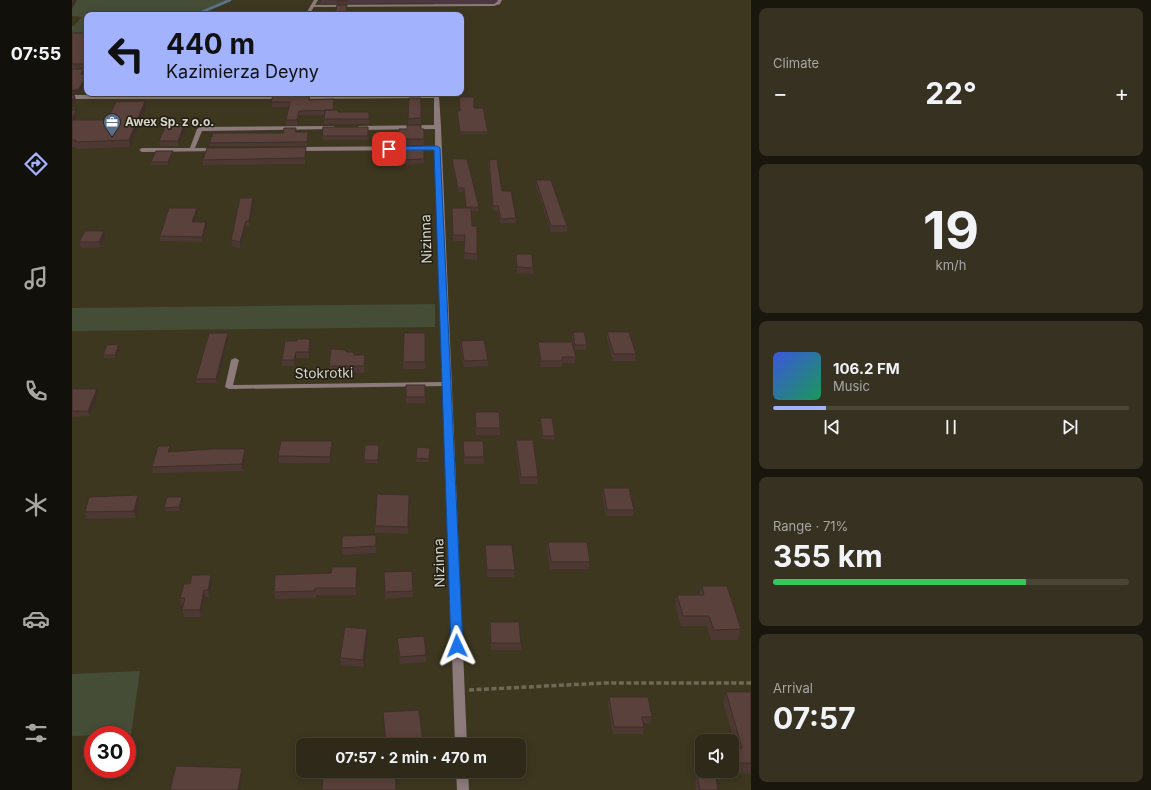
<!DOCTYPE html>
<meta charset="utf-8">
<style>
body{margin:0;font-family:Inter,sans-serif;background:#363121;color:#f1f3f6;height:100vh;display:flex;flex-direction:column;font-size:15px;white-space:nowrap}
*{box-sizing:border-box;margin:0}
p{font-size:13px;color:#a7a6a2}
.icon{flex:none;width:22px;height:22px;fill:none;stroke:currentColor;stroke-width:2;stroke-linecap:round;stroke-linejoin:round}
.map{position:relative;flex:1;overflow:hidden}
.sheet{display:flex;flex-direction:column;gap:8px;padding:8px;background:#19170d;width:400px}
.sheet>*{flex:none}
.top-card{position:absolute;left:12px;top:12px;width:380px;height:84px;border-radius:8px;box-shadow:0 2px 10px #0003,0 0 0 1px #494537;background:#a2b2fd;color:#111;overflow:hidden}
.buttons{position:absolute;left:623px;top:734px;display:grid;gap:8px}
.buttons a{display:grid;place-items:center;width:44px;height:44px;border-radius:8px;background:#2e2918;box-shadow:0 2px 10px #0003,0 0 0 1px #494537;font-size:20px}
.speed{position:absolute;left:12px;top:726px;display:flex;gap:8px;font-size:20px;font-weight:700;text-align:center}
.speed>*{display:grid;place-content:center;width:52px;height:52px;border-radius:50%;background:#2e2918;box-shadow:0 2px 10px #0003,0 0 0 1px #494537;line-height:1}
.speed .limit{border:6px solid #d22;background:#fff;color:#111}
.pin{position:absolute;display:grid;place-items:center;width:34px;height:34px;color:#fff;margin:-17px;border-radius:8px;box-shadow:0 2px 6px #0006}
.me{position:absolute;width:44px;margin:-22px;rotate:358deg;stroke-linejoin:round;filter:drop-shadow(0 0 3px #0008)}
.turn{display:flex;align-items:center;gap:14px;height:84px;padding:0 16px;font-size:18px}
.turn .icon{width:52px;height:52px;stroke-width:2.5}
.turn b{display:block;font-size:28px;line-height:34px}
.big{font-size:30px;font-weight:700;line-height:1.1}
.sheet .widget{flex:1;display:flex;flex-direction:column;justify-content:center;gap:6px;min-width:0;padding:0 14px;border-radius:8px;background:#363121}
.sheet .dial{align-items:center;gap:0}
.dial b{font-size:52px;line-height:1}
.song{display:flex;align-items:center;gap:12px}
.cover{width:48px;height:48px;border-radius:6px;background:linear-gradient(135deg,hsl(230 70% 55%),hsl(150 70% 35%))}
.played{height:4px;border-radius:2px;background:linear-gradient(90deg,#a2b2fd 15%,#494537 15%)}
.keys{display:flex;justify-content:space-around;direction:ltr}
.heat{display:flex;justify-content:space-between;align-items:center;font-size:22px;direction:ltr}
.charge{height:6px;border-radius:3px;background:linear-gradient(90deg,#34c759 71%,#494537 0)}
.trip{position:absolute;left:224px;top:738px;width:230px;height:40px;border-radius:8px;background:#2e2918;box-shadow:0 2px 10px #0003,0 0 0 1px #494537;font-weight:700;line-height:40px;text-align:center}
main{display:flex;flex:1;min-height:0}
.dock{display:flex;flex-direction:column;width:72px;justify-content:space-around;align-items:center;background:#12100a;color:#a7a6a2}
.dock .icon{width:28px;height:28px}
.dock .active{color:#a2b2fd}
.dock b{font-size:18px;color:#f1f3f6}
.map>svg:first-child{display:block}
.industrial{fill:#4b3841}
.green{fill:#454d37}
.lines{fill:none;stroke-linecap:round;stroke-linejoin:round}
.stream{stroke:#5b728c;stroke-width:2.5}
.path{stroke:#6e6955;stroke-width:3.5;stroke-dasharray:5 2.5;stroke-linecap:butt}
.service{fill:#8d7b7c;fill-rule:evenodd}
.minor{fill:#8d7b7c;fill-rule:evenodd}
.wall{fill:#4d3833}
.shaded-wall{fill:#3f2e29}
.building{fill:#5a413b;stroke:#3f2e29}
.route{fill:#1a73e8;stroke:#114b97}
.labels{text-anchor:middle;stroke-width:3;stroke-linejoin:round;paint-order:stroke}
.far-poi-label{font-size:12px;font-weight:bold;fill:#d7d3c6;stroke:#211e14;text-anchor:start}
.street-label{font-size:14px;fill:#d7d3c6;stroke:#211e14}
</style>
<main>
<nav class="dock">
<b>07:55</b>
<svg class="icon active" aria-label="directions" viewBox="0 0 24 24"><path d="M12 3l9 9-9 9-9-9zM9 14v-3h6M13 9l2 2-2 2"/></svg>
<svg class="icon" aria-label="music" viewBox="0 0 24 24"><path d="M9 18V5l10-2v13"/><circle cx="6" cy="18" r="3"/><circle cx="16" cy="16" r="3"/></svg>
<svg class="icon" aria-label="phone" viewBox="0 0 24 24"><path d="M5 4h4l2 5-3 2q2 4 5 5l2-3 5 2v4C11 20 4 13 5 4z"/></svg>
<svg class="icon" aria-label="climate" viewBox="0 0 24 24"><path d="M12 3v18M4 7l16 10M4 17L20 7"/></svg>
<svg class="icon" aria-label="car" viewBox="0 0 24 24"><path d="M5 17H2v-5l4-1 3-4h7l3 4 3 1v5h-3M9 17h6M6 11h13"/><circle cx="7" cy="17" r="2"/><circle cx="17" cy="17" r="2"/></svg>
<svg class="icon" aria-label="filters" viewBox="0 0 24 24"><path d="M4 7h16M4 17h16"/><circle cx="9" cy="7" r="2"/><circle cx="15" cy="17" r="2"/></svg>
</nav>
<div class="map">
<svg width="679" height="790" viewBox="0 0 679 790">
<rect width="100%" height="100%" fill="#3d3720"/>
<!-- industrial -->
<path class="industrial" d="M250,0H429L428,5L362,6L363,3L247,4Z"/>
<!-- green -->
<path class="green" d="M0,0H161L129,15H15V36L0,37V26H2L10,17L0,16Z
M32,93H152L151,95L31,94Z
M363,304V327L0,331V308Z
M68,671L59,734L0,736V674Z"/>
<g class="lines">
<!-- stream -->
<path class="stream" d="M125,14L158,0"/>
<!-- path -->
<path class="path" d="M397,690L532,683H679"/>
<!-- service -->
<path class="service" d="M426,0H430L428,4L422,6L240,7L238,6L240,5L422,4L425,2Z
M0,70H15V72H0Z"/>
<!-- minor -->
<path class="minor" d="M242,0H246L237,15H233Z
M364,94L367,96L369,127L395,745H383L371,386L157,389L153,387L159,360L163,358L167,360L161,385L371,382L363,150L224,151L221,149L224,147L363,146V129L287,130L284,128L287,126L362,125V98L227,99L224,97L225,96Z
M0,95H211L214,97L211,99H0Z
M261,126L263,127V129L130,131L123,148H144L147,150L146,151L70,152L67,150L70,148H118L125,129L128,127Z
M384,771H396L397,790H385Z"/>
</g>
<!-- wall -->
<path class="wall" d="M255,0H276V3H265V1H255Z
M0,33H15V69H12L13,74L8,93L0,68Z
M237,95L238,99L262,104V110L266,112L297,117V124H252V115H227L225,125H214V120L217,107H200L199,102Z
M337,98H349V124H336Z
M74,108L58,147L5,149L4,147H0V110L5,115L3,120H35Z
M402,108L416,132L415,134H388L385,111Z
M112,125L113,130L107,146H88L87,141Z
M296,127V140H251L250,136Z
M327,129H352V145H327Z
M224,132H236L235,146H138L137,143L211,133Z
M352,147V163L332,165L327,163V148Z
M234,152L233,164L131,165V160Z
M101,153L96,165H79V162Z
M380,159L407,207L406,211H399L400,226L405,254V260L392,259L393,241H381L380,208H394L392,192H386L380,163Z
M417,160L430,191L444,218V223H428L426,211H421L416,164Z
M464,180L495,226V232H479L464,186Z
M182,204L177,226H174L168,248L160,246L159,240Z
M125,208V213L122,222L135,227L130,242L88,241V236Z
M33,237L29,247L9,248L7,242Z
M444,254L461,268V274L445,273L444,260Z
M501,332L515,345L514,350H503L500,337Z
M535,332L564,354L563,361H541L535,339Z
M156,333V337L145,383H125L124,379Z
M332,333H353V369H331Z
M213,341L239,346L237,358H224L223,366H210V360Z
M389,341L416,360V366L392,367L388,347Z
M466,342L504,357L503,363H490V367H469L466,348Z
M47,348L44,358H32L31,355Z
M274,350L275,352H282V355L293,362L292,373L257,372V366Z
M334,385H353V404L334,403Z
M0,389L26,394L18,416L0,417Z
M403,412L428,428V435H404L403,419Z
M468,418L483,436L482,440L470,439L468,421Z
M444,440L466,477L465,484H448L444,447Z
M391,441L412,457V464H392Z
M307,445L306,463H293L292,460Z
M260,448L258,463H207L206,456Z
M358,448L357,462H344V458Z
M173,449L174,456L171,471L81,473L80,467L99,452Z
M531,488L562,510L560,516H534L530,495Z
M337,495L336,534L303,533V526Z
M110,500L108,511H93L92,508Z
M67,502L64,518L14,519L13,512Z
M304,535V553L270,555V548Z
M476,542L518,562L517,569H478L475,549Z
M413,545L443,570L442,577H415L413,552Z
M312,572L341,591V597L313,599Z
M286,574L284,595H244V598L203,599L202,592Z
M139,575L140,582L137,597H133L129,617H112L110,610L111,605H110L108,598L118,584Z
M630,586L669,629L666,640H639L635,626H609L603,605L605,595H627Z
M418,622L449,643V650H419L417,629Z
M295,629L296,636L292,667L269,665L268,658Z
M325,638L354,655V662L328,664L325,645Z
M654,692H679V774L640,773V771H660V748H664L651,702Z
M537,697L580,717L578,724L572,723V727L571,734H541L536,704Z
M311,712L351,742V745H314Z
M625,776L646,790H624L623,783Z"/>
<!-- shaded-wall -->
<path class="shaded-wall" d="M1,0H5L0,9V2Z
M12,69L13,74L10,79L9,74Z
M15,75V81L8,93L0,95V90Z
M3,96L4,100L0,107V100Z
M73,101L74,108L58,147L57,140Z
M4,110L5,115L0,127V119Z
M227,111V115L225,125V120Z
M112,125L113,130L107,146L106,141Z
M234,147V152L233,164V158Z
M101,151V153L96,165V162Z
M181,198L182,204L177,226V221Z
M125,208V213L121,227L120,222Z
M174,221V226L168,248V242Z
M134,222L135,227L130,242V237Z
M32,231L33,237L29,247L27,242Z
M156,333V337L145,383L144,379Z
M238,339L239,346L237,358V352Z
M47,344V348L44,358L43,355Z
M224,352V358L223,366L222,360Z
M25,389L26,394L18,416L16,411Z
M260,441V448L258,463V457Z
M98,446L99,453L96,452Z
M173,449L174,456L171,471L170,464Z
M66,495L67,502L64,518L62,511Z
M110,497V500L108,511L107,507Z
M285,567L286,574L284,595V588Z
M139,575L140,582L137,597L136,590Z
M132,590L133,597L129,617L128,610Z
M295,629L296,636L292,667L291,660Z
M170,768L171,775L168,790H166Z"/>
<!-- building -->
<path class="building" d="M266,0H276V1H265Z
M265,5H275L274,15H263Z
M0,33H15V55L14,57H15V64H0Z
M0,69H12L9,74H15L7,89L0,90Z
M0,95L3,96L0,100Z
M201,95H237V100L262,99L261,110L227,111L225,120H214L218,102H199Z
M387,97H402V108H411L416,132H388L385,111H388Z
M337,98H349V118L336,119Z
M73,101L57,140L3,142L4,140H0V120H35L44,102Z
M0,110H4L0,119Z
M253,110H266V112H297V119H252Z
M94,125H112L106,141H87Z
M335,125H349V129H352V139H327V129H335Z
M251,127H296V136H250Z
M212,128H224L223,132H236L235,142L137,143L141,133H211Z
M234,147L233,158L131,160L135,148Z
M352,147V159L332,160L327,159V148Z
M84,151H101L96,162H79Z
M380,159H395L407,207H394L392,188H386Z
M425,159L430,191H439L444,218L429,219L426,206H421L417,160Z
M464,180H479L495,226H479Z
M168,198H181L177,221H174L168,242L159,240Z
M97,208H125L120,222H134L130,237L88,236Z
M380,208H399L400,226H405V254L392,253L393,235H381Z
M13,231H32L27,242H7Z
M444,254H460L461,268L445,267Z
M501,332H512L515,345H503Z
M535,332H557L564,354H542Z
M137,333H156L144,379H124Z
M332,333H353V362H331Z
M225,339H238L237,352H224L222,360H210L213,341H225Z
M412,340L416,360L392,361L389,341Z
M466,342H500L504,357H490V361H469Z
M47,344L43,355H31L35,345Z
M259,349L274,350V352H282V355H293L292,366H257Z
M334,385H353V397H334Z
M0,389H25L16,411H0Z
M403,412H427L428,428H404Z
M468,418H480L483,436H471Z
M444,440H461L466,477H449Z
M209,441H260L258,457L206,456Z
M391,441H411L412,457H392Z
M293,445H307L306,460H292Z
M86,446H98L96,452L140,449H173L170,464L80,467Z
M345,447L358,448L357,459L344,458Z
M531,488H557L562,510H535Z
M305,494L337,495L336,527L303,526Z
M66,495L62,511L13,512L17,497Z
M95,497H110L107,507L92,508Z
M304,535V546L270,548V536Z
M476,542H515L518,562H479Z
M413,545H440L443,570H415Z
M260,567H285L284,588H243V591L202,592L203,575L259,573Z
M340,571L341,591L313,592L312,572Z
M120,575H139L136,590H132L128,610H110L113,598H108L112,584H118Z
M630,586H655L669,629L642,630L637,616H611L605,595H632Z
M418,622H447L449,643H419Z
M273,627L295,629L291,660L268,658Z
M352,636L354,655L328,657L325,638Z
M654,692H679V763H660V748H670Z
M537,697H576L580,717H570L572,727H542Z
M347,710L351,742L314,745L311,712Z
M104,766L170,768L166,790H98Z
M251,771H323L324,790H250Z
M625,776L644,777L646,790H628Z"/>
<!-- route -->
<path class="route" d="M365,146L368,148L391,646L389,649L385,651L381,649L379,646L362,150H317L314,149L317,147Z"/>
<!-- icons -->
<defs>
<g id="office-pin" transform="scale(0.9)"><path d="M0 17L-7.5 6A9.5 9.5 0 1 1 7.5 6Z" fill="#5c6f8a" stroke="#211e14"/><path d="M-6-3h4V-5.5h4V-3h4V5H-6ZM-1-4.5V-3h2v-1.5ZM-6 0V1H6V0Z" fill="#fff"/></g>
</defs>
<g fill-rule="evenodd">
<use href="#office-pin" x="40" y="122"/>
</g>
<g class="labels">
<!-- far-poi labels -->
<g class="far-poi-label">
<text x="53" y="126">Awex Sp. z o.o.</text>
</g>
<!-- street labels -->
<g class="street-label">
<text transform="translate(354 239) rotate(-92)" y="5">Nizinna</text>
<text transform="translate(252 373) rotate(-1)" y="5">Stokrotki</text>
<text transform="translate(367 563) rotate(-92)" y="5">Nizinna</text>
</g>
</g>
</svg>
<div class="buttons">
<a><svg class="icon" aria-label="sound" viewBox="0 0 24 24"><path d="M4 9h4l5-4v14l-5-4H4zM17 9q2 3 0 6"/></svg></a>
</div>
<div class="speed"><div class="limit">30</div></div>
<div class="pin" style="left:317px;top:149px;background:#d93025"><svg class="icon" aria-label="arrive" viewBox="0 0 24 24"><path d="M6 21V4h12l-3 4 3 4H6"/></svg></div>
<svg class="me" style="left:385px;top:646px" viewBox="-20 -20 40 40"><path d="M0-17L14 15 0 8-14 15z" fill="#1a73e8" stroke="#fff" stroke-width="4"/></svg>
<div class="trip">07:57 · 2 min · 470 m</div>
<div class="top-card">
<div class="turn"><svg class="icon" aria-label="left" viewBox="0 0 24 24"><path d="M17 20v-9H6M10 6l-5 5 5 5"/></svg><div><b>440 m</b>Kazimierza Deyny</div></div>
</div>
</div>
<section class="sheet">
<div class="widget"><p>Climate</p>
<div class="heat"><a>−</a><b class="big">22°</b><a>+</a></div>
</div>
<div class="widget dial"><b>19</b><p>km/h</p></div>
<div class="widget">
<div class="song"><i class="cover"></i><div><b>106.2 FM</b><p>Music</p></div></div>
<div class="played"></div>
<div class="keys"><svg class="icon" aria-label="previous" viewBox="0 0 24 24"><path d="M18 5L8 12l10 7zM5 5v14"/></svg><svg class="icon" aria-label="pause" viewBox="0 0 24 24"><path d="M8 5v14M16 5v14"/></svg><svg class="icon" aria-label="next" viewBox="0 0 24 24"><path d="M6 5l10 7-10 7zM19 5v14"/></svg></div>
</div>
<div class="widget"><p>Range · 71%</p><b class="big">355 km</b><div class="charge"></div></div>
<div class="widget"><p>Arrival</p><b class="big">07:57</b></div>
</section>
</main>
